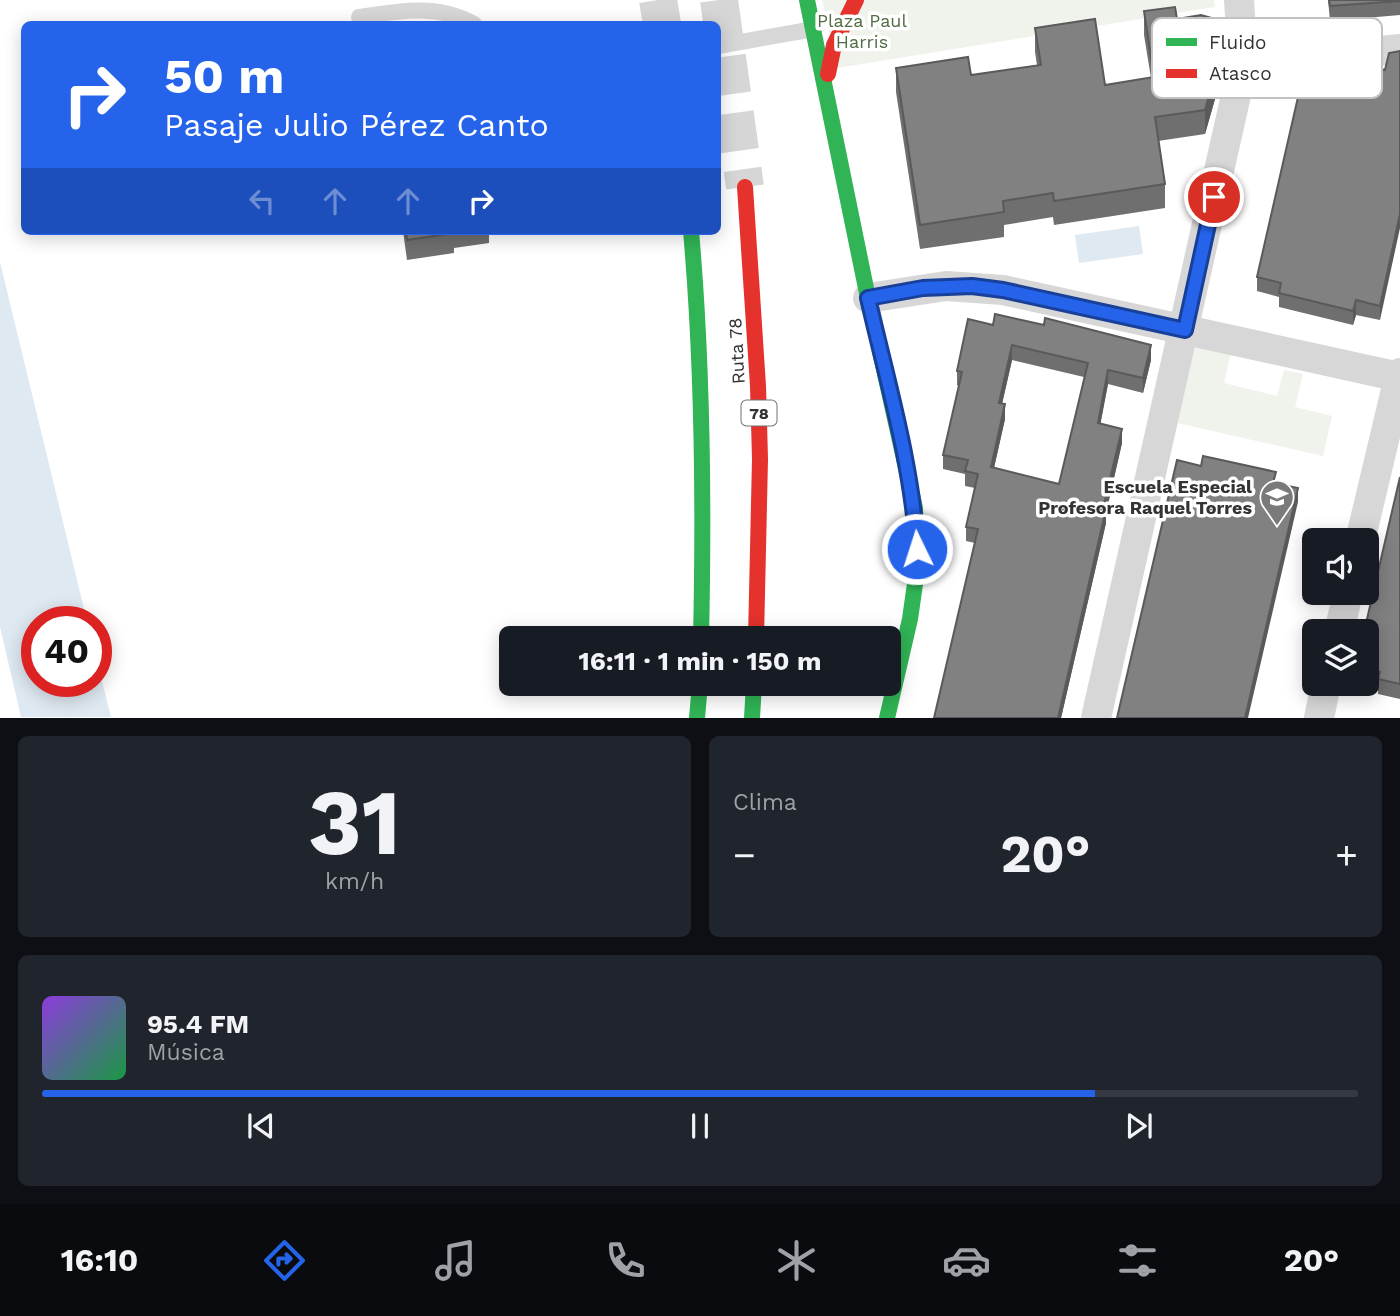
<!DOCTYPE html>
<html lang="es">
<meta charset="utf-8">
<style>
body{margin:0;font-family:"Work Sans",sans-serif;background:#20242c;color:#f1f3f6;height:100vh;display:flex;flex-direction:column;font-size:26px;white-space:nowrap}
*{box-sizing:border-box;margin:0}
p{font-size:23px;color:#9ea1a6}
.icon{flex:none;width:38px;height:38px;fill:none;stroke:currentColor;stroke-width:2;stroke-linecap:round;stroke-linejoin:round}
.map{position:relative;height:718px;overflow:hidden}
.drawer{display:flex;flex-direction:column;gap:18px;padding:18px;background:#0d0f14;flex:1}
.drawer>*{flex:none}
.top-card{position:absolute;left:21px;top:21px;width:700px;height:214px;border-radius:10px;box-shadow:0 4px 18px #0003;background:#2563eb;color:#fff;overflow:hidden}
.controls{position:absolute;left:1302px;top:528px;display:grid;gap:14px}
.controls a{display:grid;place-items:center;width:77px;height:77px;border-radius:10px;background:#171b24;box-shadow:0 4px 18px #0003;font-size:35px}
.speed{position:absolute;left:21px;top:606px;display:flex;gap:14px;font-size:35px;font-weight:700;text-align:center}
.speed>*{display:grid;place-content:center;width:91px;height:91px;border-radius:50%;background:#171b24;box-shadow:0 4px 18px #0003;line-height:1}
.speed .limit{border:10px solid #d22;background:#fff;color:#111}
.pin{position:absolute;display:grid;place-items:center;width:60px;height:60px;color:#fff;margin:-30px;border:4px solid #fff;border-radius:50%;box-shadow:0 2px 7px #0007}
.me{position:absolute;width:77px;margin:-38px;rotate:356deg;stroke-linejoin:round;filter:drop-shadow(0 0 5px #0008)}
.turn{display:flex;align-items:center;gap:24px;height:147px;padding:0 28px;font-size:32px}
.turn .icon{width:91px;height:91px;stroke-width:2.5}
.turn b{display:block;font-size:49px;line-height:60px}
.lanes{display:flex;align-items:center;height:66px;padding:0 28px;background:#0003;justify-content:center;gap:35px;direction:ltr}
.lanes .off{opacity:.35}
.big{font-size:52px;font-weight:700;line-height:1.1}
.drawer .tile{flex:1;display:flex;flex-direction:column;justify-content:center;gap:10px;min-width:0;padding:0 24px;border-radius:10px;background:#20242c}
.drawer .dial{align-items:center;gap:0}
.dial b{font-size:91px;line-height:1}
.song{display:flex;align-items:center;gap:21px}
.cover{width:84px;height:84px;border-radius:10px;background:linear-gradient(135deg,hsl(270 70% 55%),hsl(140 70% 35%))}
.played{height:7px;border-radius:4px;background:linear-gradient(90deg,#2563eb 80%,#363941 80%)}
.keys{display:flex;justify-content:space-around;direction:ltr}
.heat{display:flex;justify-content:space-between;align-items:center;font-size:38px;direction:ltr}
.drawer .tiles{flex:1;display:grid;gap:18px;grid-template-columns:1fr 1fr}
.tile:last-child{grid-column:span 2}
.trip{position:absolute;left:499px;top:626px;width:402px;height:70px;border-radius:10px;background:#171b24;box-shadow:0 4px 18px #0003;font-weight:700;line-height:70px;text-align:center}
.menu{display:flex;height:112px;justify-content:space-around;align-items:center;background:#090b0e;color:#9ea1a6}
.menu .icon{width:49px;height:49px}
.menu .current{color:#2563eb}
.menu b{font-size:32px;color:#f1f3f6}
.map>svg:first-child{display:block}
.green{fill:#eff3ec}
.water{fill:#dfe9f2}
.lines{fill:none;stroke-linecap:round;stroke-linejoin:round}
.highway-tunnel{stroke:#d6d6d6;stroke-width:38;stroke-dasharray:38 19;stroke-linecap:butt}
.lane{stroke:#d7d7d7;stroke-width:16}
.street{stroke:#d7d7d7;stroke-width:30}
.fast{stroke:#30b455;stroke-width:16}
.jam{stroke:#e5322d;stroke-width:16}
.wall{fill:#6f6f6f;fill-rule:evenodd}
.shaded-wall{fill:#5a5a5a}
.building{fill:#818181;stroke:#5a5a5a;stroke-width:2;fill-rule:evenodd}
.route-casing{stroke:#184099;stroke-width:18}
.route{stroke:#2563eb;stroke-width:12}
.labels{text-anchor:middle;stroke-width:7;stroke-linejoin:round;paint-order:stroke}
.shield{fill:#fff;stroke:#707070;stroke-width:2}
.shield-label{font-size:16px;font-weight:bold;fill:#333}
.park-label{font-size:18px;fill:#526c43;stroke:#fff}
.street-label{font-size:18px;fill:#333;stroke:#fff}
.poi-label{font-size:18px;font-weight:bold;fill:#333;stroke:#fff;text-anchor:end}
.key{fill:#fff;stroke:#c2c2c2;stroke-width:2}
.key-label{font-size:19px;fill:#333}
</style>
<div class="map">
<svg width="1400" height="718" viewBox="0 0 1400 718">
<rect width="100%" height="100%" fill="#fff"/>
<!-- green -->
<path class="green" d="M822,0H1214L1215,7L837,68Z
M1196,340L1232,348L1224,383L1277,396L1284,370L1303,374L1295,407L1332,416L1323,456L1177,423Z"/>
<!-- water -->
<path class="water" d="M1139,226L1143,254L1079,263L1075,235Z
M0,262L87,621H37V681H96V657L111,717H21L0,627Z"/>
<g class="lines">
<!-- highway-tunnel -->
<path class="highway-tunnel" d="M658,0L662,24
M719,0L745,187"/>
<!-- lane -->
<path class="lane" d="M359,17C398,11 438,3 474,24
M718,46L814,29"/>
<!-- street -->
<path class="street" d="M1243,64L1400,49
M868,298L946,286L1003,290L1400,377
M1360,541L1400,373
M1339,632L1348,593
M1096,718L1243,64L1239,0
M1319,718L1326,684"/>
<!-- fast -->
<path class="fast" d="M807,0L868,298L915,508L917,549L915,584L910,619L887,718
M691,231C703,367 704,503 701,639
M697,718L700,684
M752,718L754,684"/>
<!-- jam -->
<path class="jam" d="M828,74L834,45L856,0
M745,187L758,386L760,459L756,639"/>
</g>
<!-- wall -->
<path class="wall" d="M1328,0H1400V15L1330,21Z
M1144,11L1177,19L1223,71L1205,134L1158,141L1165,184V208L1054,225L1053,217L1004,225V237L920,249L896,92V68L971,75L1037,65L1035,52V28L1105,85L1151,78L1144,35Z
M1331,68L1385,70L1380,320L1356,315L1353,325L1279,307V297L1257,291V277Z
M403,231H489V243L454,248V253L407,260Z
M968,319L1151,360L1143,393L1108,384L1100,424L1122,443L1106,513V523L1061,718H934L975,543L966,541V527L975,488L965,486V474L943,469V455L959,386L957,385V371ZM1012,360L1084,377L1059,484L994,468L1005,419L1002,404Z
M1400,477V699L1378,694V686L1367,684V632Z"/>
<!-- shaded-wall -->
<path class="shaded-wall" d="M1223,46V71L1205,134V110Z
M1400,214V228L1380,320V306Z
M1356,300V315L1353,325V311Z
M1012,345V360L999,417V403Z
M1151,345V360L1143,393V378Z
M1108,370V384L1098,437V423Z
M1005,404V419L991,481V467Z
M1122,429V443L1106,513V523L1061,718H1058Z
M1298,488V502L1248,718H1245Z"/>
<!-- building -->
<path class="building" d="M1329,0H1400V1L1330,6Z
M1175,7L1177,19L1201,15L1219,20L1223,46L1205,110L1155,117L1165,184L1054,201L1053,193L1003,201L1004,212L920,225L896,68L968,57L971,75L1041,65L1035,28L1095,19L1105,85L1154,77L1144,11Z
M1400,51V214L1380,306L1356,300L1353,311L1279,293L1281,283L1257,277L1306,62L1331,68L1333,59L1337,58L1385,70L1389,53Z
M406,231H454V233L407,240Z
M995,314L1044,325L1045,318L1151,345L1143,378L1108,370L1098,423L1122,429L1103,508L1106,509L1094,561L1058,718H934L978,529L966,527L978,474L965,471L968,460L943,455L962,372L957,371L968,319L993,325ZM1012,345L1088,363L1059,484L991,467L1005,404L999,403Z
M1203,456L1276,472L1273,483L1298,488L1245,718H1117L1177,460L1201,466Z
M1400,477V684L1378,679L1380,672L1367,669V632H1364Z"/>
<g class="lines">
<!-- route casing -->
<g class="route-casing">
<path id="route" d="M917,549C912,464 887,381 868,298L923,288L972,286L1003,290L1185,330L1214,197"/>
</g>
<!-- route -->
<use href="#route" class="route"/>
</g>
<!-- icons -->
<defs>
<g id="school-pin" transform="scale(1.75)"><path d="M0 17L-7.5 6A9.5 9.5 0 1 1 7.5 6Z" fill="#7a7a7a" stroke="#fff"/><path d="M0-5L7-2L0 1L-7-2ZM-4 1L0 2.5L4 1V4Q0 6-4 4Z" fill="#fff"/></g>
</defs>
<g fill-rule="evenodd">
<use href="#school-pin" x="1277" y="497"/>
</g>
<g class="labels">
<!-- shield labels -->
<rect class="shield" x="741.5" y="400.5" width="35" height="25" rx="5"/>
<g class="shield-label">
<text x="759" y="419">78</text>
</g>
<!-- park labels -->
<g class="park-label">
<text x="862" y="27">Plaza Paul<tspan x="862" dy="21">Harris</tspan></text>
</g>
<!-- street labels -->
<g class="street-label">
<text transform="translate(737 351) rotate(-93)" y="6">Ruta 78</text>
</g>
<!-- poi labels -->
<g class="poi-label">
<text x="1252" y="493">Escuela Especial<tspan x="1252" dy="21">Profesora Raquel Torres</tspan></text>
</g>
</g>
<!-- legend -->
<rect x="1152" y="18" width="230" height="80" rx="10" class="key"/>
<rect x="1166" y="38" width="31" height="8" fill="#30b455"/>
<rect x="1166" y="69" width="31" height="9" fill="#e5322d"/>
<g class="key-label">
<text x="1209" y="49">Fluido</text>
<text x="1209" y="80">Atasco</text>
</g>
</svg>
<div class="controls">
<a><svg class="icon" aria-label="sound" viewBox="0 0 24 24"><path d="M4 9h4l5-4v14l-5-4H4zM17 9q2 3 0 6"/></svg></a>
<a><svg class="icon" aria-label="layers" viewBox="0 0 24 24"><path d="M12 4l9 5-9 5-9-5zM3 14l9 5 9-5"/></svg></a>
</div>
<div class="speed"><div class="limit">40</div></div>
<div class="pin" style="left:1214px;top:197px;background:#d93025"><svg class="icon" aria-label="arrive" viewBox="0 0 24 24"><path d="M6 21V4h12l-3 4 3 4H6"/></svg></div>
<svg class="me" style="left:917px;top:549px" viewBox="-20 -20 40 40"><circle r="17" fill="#2563eb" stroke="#fff" stroke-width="3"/><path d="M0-11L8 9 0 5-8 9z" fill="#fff"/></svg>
<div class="trip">16:11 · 1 min · 150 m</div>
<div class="top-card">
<div class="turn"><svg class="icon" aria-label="right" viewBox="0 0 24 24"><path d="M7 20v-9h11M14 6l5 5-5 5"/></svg><div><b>50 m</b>Pasaje Julio Pérez Canto</div></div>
<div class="lanes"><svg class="icon off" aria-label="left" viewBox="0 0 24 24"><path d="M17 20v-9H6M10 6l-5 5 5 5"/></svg><svg class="icon off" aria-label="ahead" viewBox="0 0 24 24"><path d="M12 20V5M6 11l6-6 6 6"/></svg><svg class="icon off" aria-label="ahead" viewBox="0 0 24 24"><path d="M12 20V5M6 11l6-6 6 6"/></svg><svg class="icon" aria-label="right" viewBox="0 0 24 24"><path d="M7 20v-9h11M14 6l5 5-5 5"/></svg></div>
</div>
</div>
<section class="drawer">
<div class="tiles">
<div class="tile dial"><b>31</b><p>km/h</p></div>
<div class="tile"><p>Clima</p>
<div class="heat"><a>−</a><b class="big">20°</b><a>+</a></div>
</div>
<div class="tile">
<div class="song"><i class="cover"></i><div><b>95.4 FM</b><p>Música</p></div></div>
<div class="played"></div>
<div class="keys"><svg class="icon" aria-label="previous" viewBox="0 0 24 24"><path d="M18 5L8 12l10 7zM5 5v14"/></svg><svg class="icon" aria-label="pause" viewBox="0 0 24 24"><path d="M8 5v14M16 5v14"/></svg><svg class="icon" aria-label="next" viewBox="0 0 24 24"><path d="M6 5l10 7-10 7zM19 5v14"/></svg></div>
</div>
</div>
</section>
<nav class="menu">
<b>16:10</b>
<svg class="icon current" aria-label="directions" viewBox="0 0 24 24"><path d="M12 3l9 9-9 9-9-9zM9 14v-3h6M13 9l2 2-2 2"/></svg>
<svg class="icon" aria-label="music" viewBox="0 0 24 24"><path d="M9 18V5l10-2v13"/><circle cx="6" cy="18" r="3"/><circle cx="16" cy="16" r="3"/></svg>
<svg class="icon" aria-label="phone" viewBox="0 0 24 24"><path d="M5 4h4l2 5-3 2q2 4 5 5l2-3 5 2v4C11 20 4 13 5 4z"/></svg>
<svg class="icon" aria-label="climate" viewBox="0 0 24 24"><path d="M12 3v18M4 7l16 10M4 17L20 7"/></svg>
<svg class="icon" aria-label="car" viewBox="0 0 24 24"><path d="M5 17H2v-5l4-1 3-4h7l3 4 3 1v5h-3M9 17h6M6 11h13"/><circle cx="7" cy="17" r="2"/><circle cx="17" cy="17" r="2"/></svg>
<svg class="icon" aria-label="filters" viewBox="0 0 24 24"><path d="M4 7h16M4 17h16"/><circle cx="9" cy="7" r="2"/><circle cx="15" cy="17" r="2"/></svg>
<b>20°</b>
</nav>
